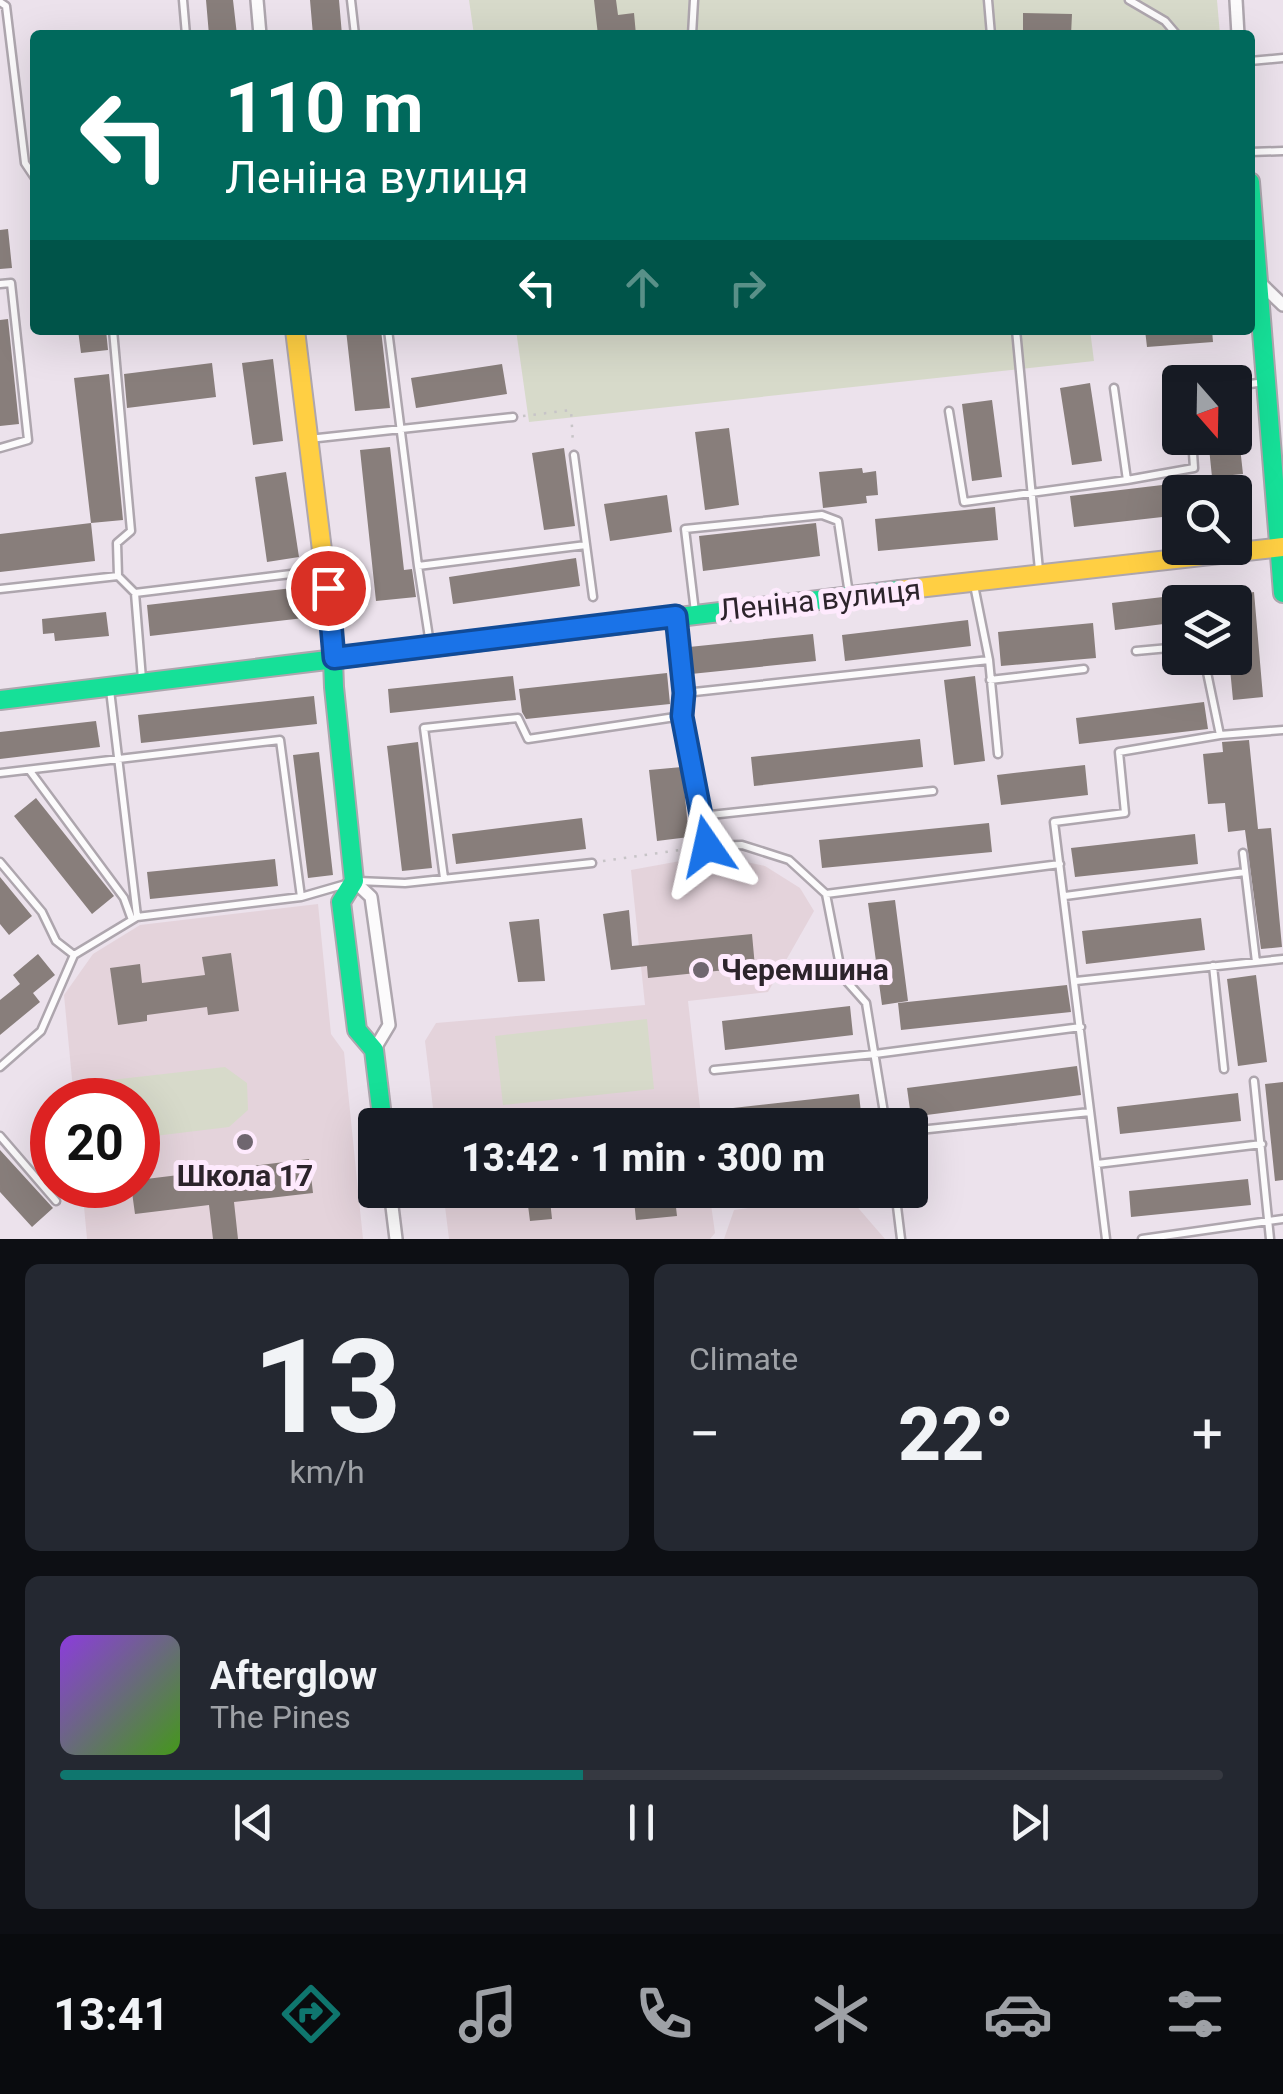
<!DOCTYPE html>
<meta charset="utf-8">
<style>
body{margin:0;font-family:Roboto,sans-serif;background:#242831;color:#f1f3f6;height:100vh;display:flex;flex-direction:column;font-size:38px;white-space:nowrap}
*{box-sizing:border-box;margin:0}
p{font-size:32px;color:#9ea1a6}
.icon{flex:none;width:55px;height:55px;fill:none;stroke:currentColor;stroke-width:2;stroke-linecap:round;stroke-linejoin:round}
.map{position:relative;height:1239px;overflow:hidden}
.side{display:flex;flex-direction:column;gap:25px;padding:25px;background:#0d0f14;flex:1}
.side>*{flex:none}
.top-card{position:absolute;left:30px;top:30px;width:1225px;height:305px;border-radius:10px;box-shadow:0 10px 40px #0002;background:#00695c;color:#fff;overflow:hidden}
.needle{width:65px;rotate:160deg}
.fabs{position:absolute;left:1162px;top:365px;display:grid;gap:20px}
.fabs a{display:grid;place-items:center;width:90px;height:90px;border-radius:10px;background:#171b24;box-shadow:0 10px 40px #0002;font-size:50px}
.speed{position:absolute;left:30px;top:1078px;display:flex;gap:20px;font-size:50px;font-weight:700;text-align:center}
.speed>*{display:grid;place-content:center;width:130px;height:130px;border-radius:50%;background:#171b24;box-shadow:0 10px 40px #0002;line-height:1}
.speed .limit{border:15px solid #d22;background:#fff;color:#111}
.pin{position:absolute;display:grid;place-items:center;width:85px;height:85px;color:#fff;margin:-42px;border:5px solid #fff;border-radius:50%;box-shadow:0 2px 10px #0007}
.me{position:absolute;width:110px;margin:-55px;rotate:349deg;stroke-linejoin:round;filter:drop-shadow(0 0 8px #0008)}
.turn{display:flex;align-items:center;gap:35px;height:210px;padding:0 30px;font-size:45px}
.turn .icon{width:130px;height:130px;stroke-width:2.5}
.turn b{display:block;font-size:70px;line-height:85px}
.lanes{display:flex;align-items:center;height:95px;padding:0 30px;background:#0003;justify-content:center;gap:50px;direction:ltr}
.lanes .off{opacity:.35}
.big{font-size:75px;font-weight:800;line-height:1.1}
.side .tile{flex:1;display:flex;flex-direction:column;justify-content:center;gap:15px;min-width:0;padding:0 35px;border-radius:15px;background:#242831}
.side .dial{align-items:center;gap:0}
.dial b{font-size:130px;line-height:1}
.song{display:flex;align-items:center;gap:30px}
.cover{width:120px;height:120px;border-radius:15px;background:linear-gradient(135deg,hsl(270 70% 55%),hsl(100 70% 35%))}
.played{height:10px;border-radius:5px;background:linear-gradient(90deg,#0f766e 45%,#363941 45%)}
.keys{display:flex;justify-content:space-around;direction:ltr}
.heat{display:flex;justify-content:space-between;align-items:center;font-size:55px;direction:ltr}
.side .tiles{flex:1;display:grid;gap:25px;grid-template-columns:1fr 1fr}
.tile:last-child{grid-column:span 2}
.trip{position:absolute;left:358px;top:1108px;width:570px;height:100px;border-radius:10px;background:#171b24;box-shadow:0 10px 40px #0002;font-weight:800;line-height:100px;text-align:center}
.tabs{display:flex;height:160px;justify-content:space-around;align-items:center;background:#090b0e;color:#9ea1a6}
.tabs .icon{width:70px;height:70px}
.tabs .on{color:#0f766e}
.tabs b{font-size:45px;color:#f1f3f6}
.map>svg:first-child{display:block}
.education{fill:#e4d3db}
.green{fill:#d7daca}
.building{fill:#887e7b}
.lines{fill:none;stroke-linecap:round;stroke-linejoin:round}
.lane-casing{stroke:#aea6ae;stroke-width:11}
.street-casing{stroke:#aea6ae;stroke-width:16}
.fast-casing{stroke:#aea6ae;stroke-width:22}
.slow-casing{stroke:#aea6ae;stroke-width:22}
.path{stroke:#c7c4c7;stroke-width:2.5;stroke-dasharray:2.5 8;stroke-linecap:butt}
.lane{stroke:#fcfbfc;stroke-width:6}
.street{stroke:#fcfbfc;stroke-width:11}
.fast{stroke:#16e098;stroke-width:18}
.slow{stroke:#ffcf43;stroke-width:18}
.route-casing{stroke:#114b97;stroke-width:25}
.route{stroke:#1a73e8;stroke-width:18}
.poi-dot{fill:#6f666f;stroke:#feeafd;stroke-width:4}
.labels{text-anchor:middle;stroke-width:10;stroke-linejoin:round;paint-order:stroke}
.street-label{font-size:30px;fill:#2c242b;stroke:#feeafd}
.poi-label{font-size:30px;font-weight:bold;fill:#2c242b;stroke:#feeafd;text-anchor:start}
</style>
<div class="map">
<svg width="1283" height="1239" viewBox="0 0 1283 1239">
<rect width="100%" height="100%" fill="#ece2ec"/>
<!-- education -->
<path class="education" d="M713,855L765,866L800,888L814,911L768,992L688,1001L702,1125H435L425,1041L436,1023L645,1005L631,870Z
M318,904L331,1034L344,1052L363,1239H87L82,1185H138V1100H74L64,995L93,954L140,925Z
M443,1190H709L715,1233L710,1239H449Z
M847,1195L885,1239H724L734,1210Z"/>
<!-- green -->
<path class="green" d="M469,0H1217L1220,35H474Z
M516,330H1090L1094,361L529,422Z
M647,1019L654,1089L503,1105L495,1036Z
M225,1067L247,1083L248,1110L229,1127L138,1138V1100H91L90,1096L111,1080Z"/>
<!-- building -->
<path class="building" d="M206,0H233L237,35H209Z
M310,0H339L342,35H313Z
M594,0H616L618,15L634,13L636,35H598Z
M1023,13L1072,14L1071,35H1023Z
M8,229L12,268L0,269V230Z
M8,319L19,424L0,426V320Z
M78,330H106L108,350L81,353Z
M346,330H381L390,408L355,411Z
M1145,330H1212L1213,342L1147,347Z
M273,359L283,441L253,445L242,363Z
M212,363L216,397L127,408L124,374Z
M502,364L507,394L416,408L411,378Z
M109,374L123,520L91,523L74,378Z
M1090,383L1102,461L1072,465L1060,388Z
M992,400L1002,477L972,481L962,404Z
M729,428L739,505L705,510L695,432Z
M1208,438H1239L1243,474L1212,477Z
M390,447L404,570L412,569L416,597L376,601L360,450Z
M564,448L575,526L544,530L532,453Z
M862,468L863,473L876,471L878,495L866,496L867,503L823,508L819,472Z
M286,472L299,557L267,562L255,477Z
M1221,478L1223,492H1180V515L1074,527L1070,496Z
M667,495L672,532L610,541L604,504Z
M995,507L998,540L878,551L875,519Z
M91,523L95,561L0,572V534Z
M816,523L820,556L703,571L699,536Z
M576,558L580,586L453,604L449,577Z
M301,587L304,618L150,636L147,605Z
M1227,590L1229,602H1182V595Z
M1254,592L1263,697L1233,700L1229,658H1235V595Z
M1180,595V622L1115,630L1112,603Z
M106,612L109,636L55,641L54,633L43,634L42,619Z
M968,620L971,646L845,661L842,635Z
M1093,623L1096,658L1001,666L998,632Z
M813,634L816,661L691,674L689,647Z
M667,673L670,704L526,719L522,712L519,689Z
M513,676L516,700L390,713L388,689Z
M975,676L985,761L954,765L944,680Z
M314,696L317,724L141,743L138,715Z
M1204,702L1208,729L1079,744L1076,718Z
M96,721L100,747L0,759V732Z
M920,739L923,767L754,786L751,757Z
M1249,740L1258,829L1271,828L1282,947L1261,949L1245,830L1228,832L1225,803L1208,804L1203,754L1223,752L1222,742Z
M418,742L432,868L402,871L387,746Z
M319,752L333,875L308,878L293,755Z
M1085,765L1088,795L1001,805L997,775Z
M682,767L689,837L657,841L649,770Z
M36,798L114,896L92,914L14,816Z
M582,818L586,849L456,864L452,834Z
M989,823L992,852L822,868L819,840Z
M1195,834L1198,864L1075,877L1071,848Z
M275,859L278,886L150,899L147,872Z
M0,877L32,916L9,935L0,924Z
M895,900L908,1001L882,1005L868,903Z
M629,910L632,946L752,934L755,967L648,978L647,966L611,970L603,914Z
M1201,918L1205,950L1086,964L1082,931Z
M539,919L545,981L518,982L509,922Z
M231,953L239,1011L208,1015L207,1007L147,1015V1021L118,1025L110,968L140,964L142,983L205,975L202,957Z
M38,954L55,975L33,993L40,1002L0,1035V1000L20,984L13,975Z
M1256,975L1267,1062L1238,1066L1227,979Z
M1067,985L1071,1012L901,1030L898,1003Z
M850,1006L853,1035L725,1050L722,1021Z
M1077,1066L1081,1095L911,1117L907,1088Z
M1283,1082V1180L1275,1181L1265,1084Z
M1238,1093L1241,1121L1120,1134L1117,1107Z
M859,1094L862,1122L734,1125L733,1108Z
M0,1150L53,1208L32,1227L0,1192Z
M309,1159L313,1193L234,1202L238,1239H213L209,1205L135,1214L131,1185H138V1180Z
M1248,1179L1251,1205L1131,1217L1129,1191Z
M526,1190H549L552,1219L530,1221Z
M633,1190H674L677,1216L636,1220Z"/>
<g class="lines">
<!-- lane casing -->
<g class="lane-casing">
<path id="lane" d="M183,0L186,35
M351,0L355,35
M988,0L991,35
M1129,0L1165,21L1177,35
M0,2L6,6L25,163L35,178
M692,35L694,0
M1250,61L1283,58
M1250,152L1283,151
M0,284L11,283L28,440L0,448
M113,330L131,531L117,543L118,576
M388,330L418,566
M1016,330L1039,570
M1235,386L1265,382
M1114,388L1127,480
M949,411L964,502L1127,480L1194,468L1192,438
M309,439L513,417
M574,455L593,597
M974,585L989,660L998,754
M0,589L118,576L135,593
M695,612L685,529L822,515L838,521L849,594
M676,617L685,693L682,716L707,846L742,845L789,860L826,894L842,976L866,1003L886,1125
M430,644L418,566L586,545
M1136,651L1180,647
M1204,658L1220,735
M142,679L135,593L291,574
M990,680L1084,669
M110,690L137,916
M685,693L989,660
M30,771L124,898L132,920
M0,773L280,740L301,897
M701,816L933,791
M1243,853L1256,962
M0,862L42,912L56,941L74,955
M444,878L424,728L518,718L528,739L682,716
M358,881L405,883L592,863
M826,894L1060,864
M1065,896L1245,872
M1213,966L1224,1069
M1076,981L1283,959
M0,1067L41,1031L74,955L137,917L301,897L346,884
M714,1070L875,1054L1081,1027
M1254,1081L1270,1239
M910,1131L1090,1112
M0,1136L56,1201
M1097,1164L1262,1144
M895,1190L901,1239
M1106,1239L1054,822L1125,813L1119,752L1220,735L1283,730
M1142,1239L1283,1219"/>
</g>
<!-- street casing -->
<g class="street-casing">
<path id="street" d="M257,0L260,35
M1236,0L1238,35
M1258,281L1283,305
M354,881L371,897L389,1025L374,1050
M390,1190L396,1239"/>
</g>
<!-- fast casing -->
<g class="fast-casing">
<path id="fast" d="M1250,182L1283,593
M332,632L334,687L354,881L341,902L357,1030L374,1050L383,1125
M0,700L900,590"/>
</g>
<!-- slow casing -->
<g class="slow-casing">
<path id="slow" d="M295,330L332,632
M900,590L1283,547"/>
</g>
<!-- path -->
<path class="path" d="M523,416L571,410L573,444
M603,861L694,848"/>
<!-- lane -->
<use href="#lane" class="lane"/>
<!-- street -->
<use href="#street" class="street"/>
<!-- fast -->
<use href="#fast" class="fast"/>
<!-- slow -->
<use href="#slow" class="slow"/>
</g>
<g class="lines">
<!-- route casing -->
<g class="route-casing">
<path id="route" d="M328,588L334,658L676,616L684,693L682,716L707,846"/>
</g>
<!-- route -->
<use href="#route" class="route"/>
</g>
<!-- markers -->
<g class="poi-dot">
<circle cx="701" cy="970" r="10"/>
<circle cx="245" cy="1142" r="10"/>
</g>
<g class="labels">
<!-- street labels -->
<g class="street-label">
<text transform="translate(820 600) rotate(-6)" y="10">Леніна вулиця</text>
</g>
<!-- poi labels -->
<g class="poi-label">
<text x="721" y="980">Черемшина</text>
<text x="245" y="1186" text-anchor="middle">Школа 17</text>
</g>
</g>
</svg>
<div class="fabs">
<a><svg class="needle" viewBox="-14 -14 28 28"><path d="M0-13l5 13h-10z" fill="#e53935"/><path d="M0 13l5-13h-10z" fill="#9ea1a6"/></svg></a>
<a><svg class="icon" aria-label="search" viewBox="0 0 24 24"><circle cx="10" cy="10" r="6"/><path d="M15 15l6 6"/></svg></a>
<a><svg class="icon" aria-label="layers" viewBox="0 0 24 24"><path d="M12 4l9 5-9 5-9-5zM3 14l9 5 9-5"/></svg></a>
</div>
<div class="speed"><div class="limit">20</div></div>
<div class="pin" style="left:328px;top:588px;background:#d93025"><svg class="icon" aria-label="arrive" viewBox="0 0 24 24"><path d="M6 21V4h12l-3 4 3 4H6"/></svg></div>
<svg class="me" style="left:707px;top:846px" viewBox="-20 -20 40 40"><path d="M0-17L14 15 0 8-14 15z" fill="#1a73e8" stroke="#fff" stroke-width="4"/></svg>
<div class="trip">13:42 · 1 min · 300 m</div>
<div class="top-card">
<div class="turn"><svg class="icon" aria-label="left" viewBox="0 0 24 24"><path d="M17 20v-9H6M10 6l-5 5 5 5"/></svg><div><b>110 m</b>Леніна вулиця</div></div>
<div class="lanes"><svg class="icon" aria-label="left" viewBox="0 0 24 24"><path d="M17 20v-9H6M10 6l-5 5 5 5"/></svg><svg class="icon off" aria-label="ahead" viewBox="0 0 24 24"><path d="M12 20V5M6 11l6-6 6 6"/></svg><svg class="icon off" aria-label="right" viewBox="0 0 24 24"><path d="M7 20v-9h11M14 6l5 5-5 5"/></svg></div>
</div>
</div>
<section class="side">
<div class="tiles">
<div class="tile dial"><b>13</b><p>km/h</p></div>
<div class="tile"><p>Climate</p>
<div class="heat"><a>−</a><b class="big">22°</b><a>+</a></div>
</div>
<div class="tile">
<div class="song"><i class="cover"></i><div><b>Afterglow</b><p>The Pines</p></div></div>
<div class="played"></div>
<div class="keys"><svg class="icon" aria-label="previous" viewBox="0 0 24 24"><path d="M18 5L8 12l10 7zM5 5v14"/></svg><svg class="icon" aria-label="pause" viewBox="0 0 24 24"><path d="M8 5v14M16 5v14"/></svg><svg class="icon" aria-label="next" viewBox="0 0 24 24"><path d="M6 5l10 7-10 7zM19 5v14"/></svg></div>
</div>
</div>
</section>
<nav class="tabs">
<b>13:41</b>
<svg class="icon on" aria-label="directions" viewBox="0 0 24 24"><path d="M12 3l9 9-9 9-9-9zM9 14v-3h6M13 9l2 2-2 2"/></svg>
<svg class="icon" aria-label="music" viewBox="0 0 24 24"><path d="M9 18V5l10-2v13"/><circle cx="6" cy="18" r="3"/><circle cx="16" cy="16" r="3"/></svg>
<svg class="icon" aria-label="phone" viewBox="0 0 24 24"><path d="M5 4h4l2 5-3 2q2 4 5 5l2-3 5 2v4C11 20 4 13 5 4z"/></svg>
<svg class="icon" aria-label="climate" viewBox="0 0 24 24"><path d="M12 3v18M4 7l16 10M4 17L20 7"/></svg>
<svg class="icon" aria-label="car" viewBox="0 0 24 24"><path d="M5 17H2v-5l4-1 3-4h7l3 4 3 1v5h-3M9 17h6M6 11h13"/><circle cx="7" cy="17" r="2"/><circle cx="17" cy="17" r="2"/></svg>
<svg class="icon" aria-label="filters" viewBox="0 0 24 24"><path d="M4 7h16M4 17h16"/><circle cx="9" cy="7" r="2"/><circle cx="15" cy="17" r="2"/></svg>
</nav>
